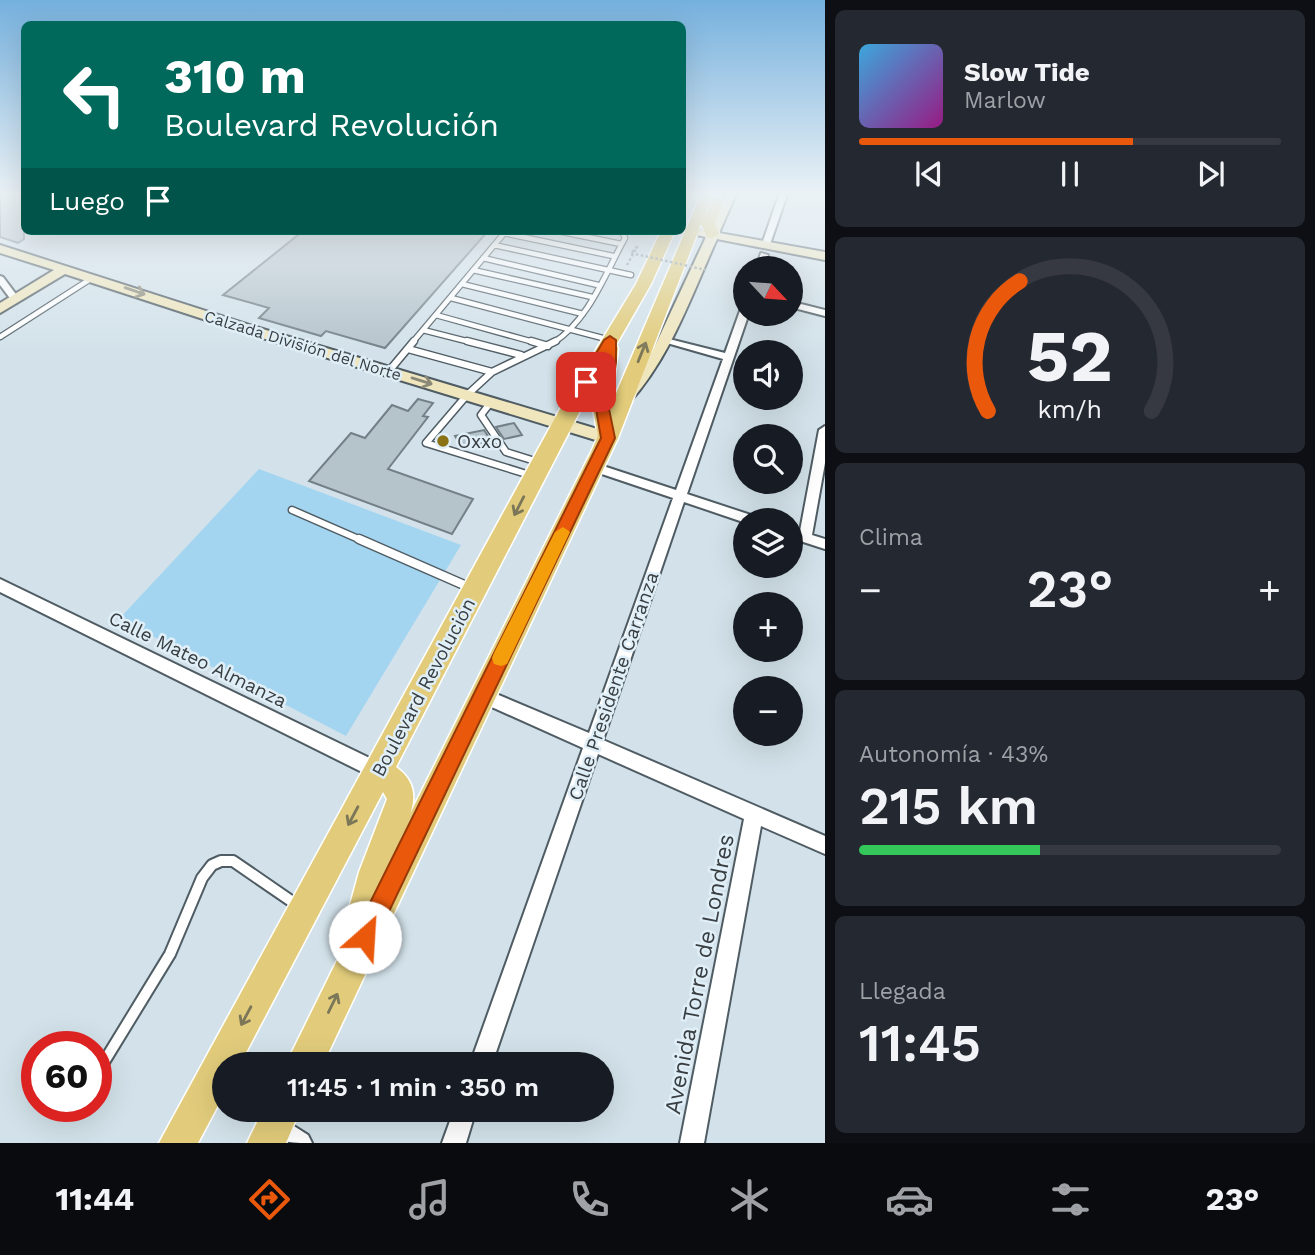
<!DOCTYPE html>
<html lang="es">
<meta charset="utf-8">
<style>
body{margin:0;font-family:"Work Sans",sans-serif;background:#242831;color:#f1f3f6;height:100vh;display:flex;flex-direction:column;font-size:26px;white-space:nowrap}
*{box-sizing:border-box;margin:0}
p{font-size:23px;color:#9ea1a6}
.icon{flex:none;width:38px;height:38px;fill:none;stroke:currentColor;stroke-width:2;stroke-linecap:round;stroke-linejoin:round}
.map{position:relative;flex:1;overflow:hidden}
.details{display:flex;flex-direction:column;gap:10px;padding:10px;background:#0d0f14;width:490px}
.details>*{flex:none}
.guide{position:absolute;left:21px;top:21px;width:665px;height:214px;border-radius:10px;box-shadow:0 7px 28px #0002;background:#00695c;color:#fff;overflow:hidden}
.needle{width:46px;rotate:116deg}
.tools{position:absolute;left:733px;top:256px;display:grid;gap:14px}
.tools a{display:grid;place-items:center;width:70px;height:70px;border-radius:50%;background:#171b24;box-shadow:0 7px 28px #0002;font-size:35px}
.speed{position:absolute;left:21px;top:1031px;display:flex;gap:14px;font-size:35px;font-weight:700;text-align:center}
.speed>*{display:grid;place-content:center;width:91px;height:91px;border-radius:50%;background:#171b24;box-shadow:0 7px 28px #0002;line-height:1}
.speed .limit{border:10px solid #d22;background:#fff;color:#111}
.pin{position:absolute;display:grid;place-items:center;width:60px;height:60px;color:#fff;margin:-30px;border-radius:14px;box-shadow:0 4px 10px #0006}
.me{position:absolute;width:77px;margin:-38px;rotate:26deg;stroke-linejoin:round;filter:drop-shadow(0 0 5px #0008)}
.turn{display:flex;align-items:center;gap:24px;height:147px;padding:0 28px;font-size:32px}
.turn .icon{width:91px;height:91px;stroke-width:2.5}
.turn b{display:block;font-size:49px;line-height:60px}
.then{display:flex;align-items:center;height:66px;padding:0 28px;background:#0003;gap:14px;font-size:26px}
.big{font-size:52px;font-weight:600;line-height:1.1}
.details .widget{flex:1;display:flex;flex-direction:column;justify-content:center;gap:10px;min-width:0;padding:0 24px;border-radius:10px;background:#242831}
.details .dial{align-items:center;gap:0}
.dial svg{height:182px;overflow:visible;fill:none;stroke:#363941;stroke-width:7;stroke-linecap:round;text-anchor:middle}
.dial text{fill:#f1f3f6;stroke:none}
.song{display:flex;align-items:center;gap:21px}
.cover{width:84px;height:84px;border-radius:10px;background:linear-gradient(135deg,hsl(200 70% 55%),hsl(310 70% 35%))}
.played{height:7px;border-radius:4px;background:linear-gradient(90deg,#ea580c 65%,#363941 65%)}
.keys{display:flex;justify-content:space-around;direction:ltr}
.heat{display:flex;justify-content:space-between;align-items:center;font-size:38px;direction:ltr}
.charge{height:10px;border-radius:5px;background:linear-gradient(90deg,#34c759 43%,#363941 0)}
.trip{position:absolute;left:212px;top:1052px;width:402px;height:70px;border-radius:35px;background:#171b24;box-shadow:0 7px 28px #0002;font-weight:600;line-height:70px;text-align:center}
.dock{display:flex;height:112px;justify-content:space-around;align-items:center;background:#090b0e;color:#9ea1a6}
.dock .icon{width:49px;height:49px}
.dock .selected{color:#ea580c}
.dock b{font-size:32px;color:#f1f3f6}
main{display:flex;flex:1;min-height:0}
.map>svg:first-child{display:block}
.green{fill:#a3d5f0}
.building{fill:#b5c3cb;stroke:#738087;stroke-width:2}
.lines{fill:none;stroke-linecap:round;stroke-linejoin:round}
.lane-far3-casing{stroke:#4f5c63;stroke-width:7}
.lane-far2-casing{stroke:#4f5c63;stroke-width:9}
.lane-far1-casing{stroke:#4f5c63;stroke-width:11}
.lane-casing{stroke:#4f5c63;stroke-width:14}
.street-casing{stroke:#4f5c63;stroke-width:4}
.secondary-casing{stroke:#4f5c63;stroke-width:4}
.primary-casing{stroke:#fff;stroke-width:3}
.path{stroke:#95a1a7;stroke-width:2.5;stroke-dasharray:2.5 2.5;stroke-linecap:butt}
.lane-far3{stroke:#fff;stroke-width:4.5}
.lane-far2{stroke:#fff;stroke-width:6}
.lane-far1{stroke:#fff;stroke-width:8}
.lane{stroke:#fff;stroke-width:10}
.street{fill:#fff;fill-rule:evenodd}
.secondary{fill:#f0e6bd;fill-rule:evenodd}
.primary{fill:#e2cc7b;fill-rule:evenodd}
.path-bridge{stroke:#95a1a7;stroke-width:2.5;stroke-dasharray:2.5 2.5;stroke-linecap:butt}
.oneway{stroke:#8b8a79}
.oneway2{stroke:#7c7758}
.route{fill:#ea580c;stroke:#983908;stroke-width:2}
.slow{fill:#f59e0b}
.poi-dot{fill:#8b7215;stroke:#e0eff7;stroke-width:2.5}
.labels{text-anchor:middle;stroke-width:5;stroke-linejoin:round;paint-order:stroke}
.far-street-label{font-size:16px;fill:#383e41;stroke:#e0eff7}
.poi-label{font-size:19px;fill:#383e41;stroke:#e0eff7;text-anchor:start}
.street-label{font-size:19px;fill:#383e41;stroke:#e0eff7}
.near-street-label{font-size:23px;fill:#383e41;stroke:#e0eff7}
</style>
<main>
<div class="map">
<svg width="825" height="1143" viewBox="0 0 825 1143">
<rect width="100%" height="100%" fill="#d3e2ea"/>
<!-- green -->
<path class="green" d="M259,469L461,545L346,736L119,619Z"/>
<!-- building -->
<path class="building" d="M0,192L24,194V239L18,243L0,237Z
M303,231H488L385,348L326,331L321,336L259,318L269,308L223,295Z
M418,399L433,403L423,416L428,417L388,469L473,499L452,534L309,481L351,433L365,438L392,405L408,411Z
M514,423L522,435L504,439L496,427Z
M484,430L492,442L462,448L455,436Z"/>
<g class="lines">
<!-- lane-far3 casing -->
<g class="lane-far3-casing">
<path id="lane-far3" d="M558,231L621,244
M504,233L613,256
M494,245L631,275
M483,258L598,285
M473,270L592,297
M462,284L583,314
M451,298L610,340
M436,315L537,343
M423,330L474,343
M0,337L92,278
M412,343L506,231
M553,343C589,320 605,274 625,238L622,231"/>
</g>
<!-- lane-far2 casing -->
<g class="lane-far2-casing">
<path id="lane-far2" d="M467,341L521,355
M531,341L548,346
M408,349L492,372L556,341
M389,371L414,341
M492,372L467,395L426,443L533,476
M491,402L481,415L506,452L538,462
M292,510L363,541"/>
</g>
<!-- lane-far1 casing -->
<g class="lane-far1-casing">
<path id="lane-far1" d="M359,539L471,588"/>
</g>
<!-- lane casing -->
<g class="lane-casing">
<path id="lane" d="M96,1075L170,954L202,878L212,865L221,861H233L297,905"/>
</g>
<!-- street casing -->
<g class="street-casing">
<path id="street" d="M780,192H788L770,244L763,246L762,244Z
M761,253L768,255L765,268H756Z
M0,276L3,277L18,297V301H12L0,285Z
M801,304L825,310V316L798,309L796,307Z
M746,305V313H749L687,494L757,517L758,520H746V523L684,502L603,740L825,836V854L761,826L704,1143H680L744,819L598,754L492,1064H470L583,748L476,700L474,695L476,690L482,688L589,733L673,498L590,470L588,467L594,463L676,490L723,359L660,341L665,338L725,353L741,308Z
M825,426V463L812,535L825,539V549L791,538V528L800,531L819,430Z
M0,579L384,765L387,771L384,777L378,779L372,777L0,592Z
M454,1110H476L466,1143H442Z
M275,1114L308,1135L312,1143C292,1143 272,1143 263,1126L267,1118Z"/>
</g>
<!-- secondary casing -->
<g class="secondary-casing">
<path id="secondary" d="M727,192H737L719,233L825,252V260L717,239C691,296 671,357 628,404H618L615,401L637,377L655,346L706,237L678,231H682V226L709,231Z
M0,245L256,327L614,434L616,438L608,443L602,442L246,333L65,274L0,313V303L54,270L0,253Z"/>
</g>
<!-- primary casing -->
<g class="primary-casing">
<path id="primary" d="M682,192H695L687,207L682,208Z
M702,192H714L704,218L713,198L718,197L724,201L715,224L719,234L712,238L707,237L701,224L618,438L323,1064H286L350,934L345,923L359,872L387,799L383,792L240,1064H224V1094L198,1143H159L560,409L636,284L661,231H675L651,284L616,345L618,348L612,403ZM598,376L593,409L598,436L591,452L410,814C417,795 413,779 396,767Z
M263,1110H300L286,1143H247Z"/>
</g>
<!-- path -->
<path class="path" d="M627,265L637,247L631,253"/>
<!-- lane-far3 -->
<use href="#lane-far3" class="lane-far3"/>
<!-- lane-far2 -->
<use href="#lane-far2" class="lane-far2"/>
<!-- lane-far1 -->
<use href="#lane-far1" class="lane-far1"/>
<!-- lane -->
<use href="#lane" class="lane"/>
<!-- street -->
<use href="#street" class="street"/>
<!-- secondary -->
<use href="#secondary" class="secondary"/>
<!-- primary -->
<use href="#primary" class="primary"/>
<!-- path-bridge -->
<path class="path-bridge" d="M631,253L706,270"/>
</g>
<!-- one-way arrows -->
<defs><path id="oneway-shaft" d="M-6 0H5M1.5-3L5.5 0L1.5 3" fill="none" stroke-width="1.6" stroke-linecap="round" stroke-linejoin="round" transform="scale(1.75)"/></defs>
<g class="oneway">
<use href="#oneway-shaft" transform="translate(135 291) rotate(19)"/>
<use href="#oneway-shaft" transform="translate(422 381) rotate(17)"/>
</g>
<g class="oneway2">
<use href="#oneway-shaft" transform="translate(642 352) rotate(-68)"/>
<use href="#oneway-shaft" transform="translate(519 506) rotate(117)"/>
<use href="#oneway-shaft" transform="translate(353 816) rotate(118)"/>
<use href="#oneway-shaft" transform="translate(333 1003) rotate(-64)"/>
<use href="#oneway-shaft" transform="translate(246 1016) rotate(118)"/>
</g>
<!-- sky -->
<linearGradient id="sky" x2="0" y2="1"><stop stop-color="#75b0dd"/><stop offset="0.55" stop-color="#ebf2f6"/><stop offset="1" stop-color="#ebf2f6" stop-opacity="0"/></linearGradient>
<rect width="825" height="352" fill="url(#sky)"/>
<!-- route -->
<path class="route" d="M610,336L616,340V362L609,409L615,438L373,945L365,948L357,945L354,937L357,929L601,438L596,409L604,360L590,384L586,385L579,382L604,340Z"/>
<!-- slow -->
<path class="slow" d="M563,527L570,532L507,664L501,666L494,664L492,658L494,653L555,532Z"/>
<!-- markers -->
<circle class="poi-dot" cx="443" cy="441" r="7"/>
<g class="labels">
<!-- far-street labels -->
<g class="far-street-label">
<text transform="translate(303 345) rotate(17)" y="6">Calzada División del Norte</text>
</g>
<!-- poi labels -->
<g class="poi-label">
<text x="457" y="448">Oxxo</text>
</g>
<!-- street labels -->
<g class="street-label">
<text transform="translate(198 659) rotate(26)" y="7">Calle Mateo Almanza</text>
<text transform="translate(613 686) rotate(-71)" y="7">Calle Presidente Carranza</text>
<text transform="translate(423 687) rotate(-62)" y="7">Boulevard Revolución</text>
</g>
<!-- near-street labels -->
<g class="near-street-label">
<text transform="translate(699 974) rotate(-79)" y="8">Avenida Torre de Londres</text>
</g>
</g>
</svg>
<div class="tools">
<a><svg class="needle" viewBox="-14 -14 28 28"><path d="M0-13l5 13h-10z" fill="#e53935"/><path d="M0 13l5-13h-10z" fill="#9ea1a6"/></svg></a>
<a><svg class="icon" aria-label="sound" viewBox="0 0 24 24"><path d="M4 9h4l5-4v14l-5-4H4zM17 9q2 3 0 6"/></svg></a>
<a><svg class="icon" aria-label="search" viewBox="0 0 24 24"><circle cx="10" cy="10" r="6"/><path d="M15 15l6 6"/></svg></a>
<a><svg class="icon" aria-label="layers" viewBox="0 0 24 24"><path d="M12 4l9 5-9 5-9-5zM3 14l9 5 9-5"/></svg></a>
<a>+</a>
<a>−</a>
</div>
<div class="speed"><div class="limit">60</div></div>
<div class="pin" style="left:586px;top:382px;background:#d93025"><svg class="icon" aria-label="arrive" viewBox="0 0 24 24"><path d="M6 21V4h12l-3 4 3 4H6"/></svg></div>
<svg class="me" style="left:365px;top:937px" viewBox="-20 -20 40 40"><circle r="19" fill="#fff"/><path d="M0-13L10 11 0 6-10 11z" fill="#ea580c"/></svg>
<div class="trip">11:45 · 1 min · 350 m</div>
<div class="guide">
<div class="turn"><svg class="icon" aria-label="left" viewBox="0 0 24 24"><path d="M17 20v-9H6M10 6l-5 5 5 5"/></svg><div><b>310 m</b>Boulevard Revolución</div></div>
<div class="then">Luego<svg class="icon" aria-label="arrive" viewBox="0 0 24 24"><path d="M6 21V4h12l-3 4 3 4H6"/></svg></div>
</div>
</div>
<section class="details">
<div class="widget">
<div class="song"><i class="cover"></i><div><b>Slow Tide</b><p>Marlow</p></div></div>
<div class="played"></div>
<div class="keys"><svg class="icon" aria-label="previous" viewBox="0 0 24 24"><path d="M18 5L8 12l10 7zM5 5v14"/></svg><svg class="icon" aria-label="pause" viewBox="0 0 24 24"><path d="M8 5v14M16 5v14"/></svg><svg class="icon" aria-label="next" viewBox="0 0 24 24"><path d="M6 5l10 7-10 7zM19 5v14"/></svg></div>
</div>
<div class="widget dial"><svg viewBox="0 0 100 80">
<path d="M14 69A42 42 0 1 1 86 69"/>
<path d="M14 69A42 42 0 0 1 28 12" stroke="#ea580c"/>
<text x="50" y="56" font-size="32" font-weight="700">52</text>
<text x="50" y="72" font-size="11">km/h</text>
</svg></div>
<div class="widget"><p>Clima</p>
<div class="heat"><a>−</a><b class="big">23°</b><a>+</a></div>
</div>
<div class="widget"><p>Autonomía · 43%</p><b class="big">215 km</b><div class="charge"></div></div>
<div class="widget"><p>Llegada</p><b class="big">11:45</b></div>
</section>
</main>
<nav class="dock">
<b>11:44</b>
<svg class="icon selected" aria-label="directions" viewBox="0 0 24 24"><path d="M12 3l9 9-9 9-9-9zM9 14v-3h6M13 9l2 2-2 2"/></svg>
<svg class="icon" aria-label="music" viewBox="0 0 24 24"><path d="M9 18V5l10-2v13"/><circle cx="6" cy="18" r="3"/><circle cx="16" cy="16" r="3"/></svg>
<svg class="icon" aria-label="phone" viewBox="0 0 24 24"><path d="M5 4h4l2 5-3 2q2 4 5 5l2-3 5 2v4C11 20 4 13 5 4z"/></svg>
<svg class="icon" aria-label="climate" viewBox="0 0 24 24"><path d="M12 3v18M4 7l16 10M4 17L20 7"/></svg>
<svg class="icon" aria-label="car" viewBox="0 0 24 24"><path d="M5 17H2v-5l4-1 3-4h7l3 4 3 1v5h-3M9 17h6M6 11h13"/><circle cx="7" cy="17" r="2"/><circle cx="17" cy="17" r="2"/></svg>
<svg class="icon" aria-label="filters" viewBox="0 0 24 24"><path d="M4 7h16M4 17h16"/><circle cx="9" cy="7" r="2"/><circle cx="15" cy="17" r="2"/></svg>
<b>23°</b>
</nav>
